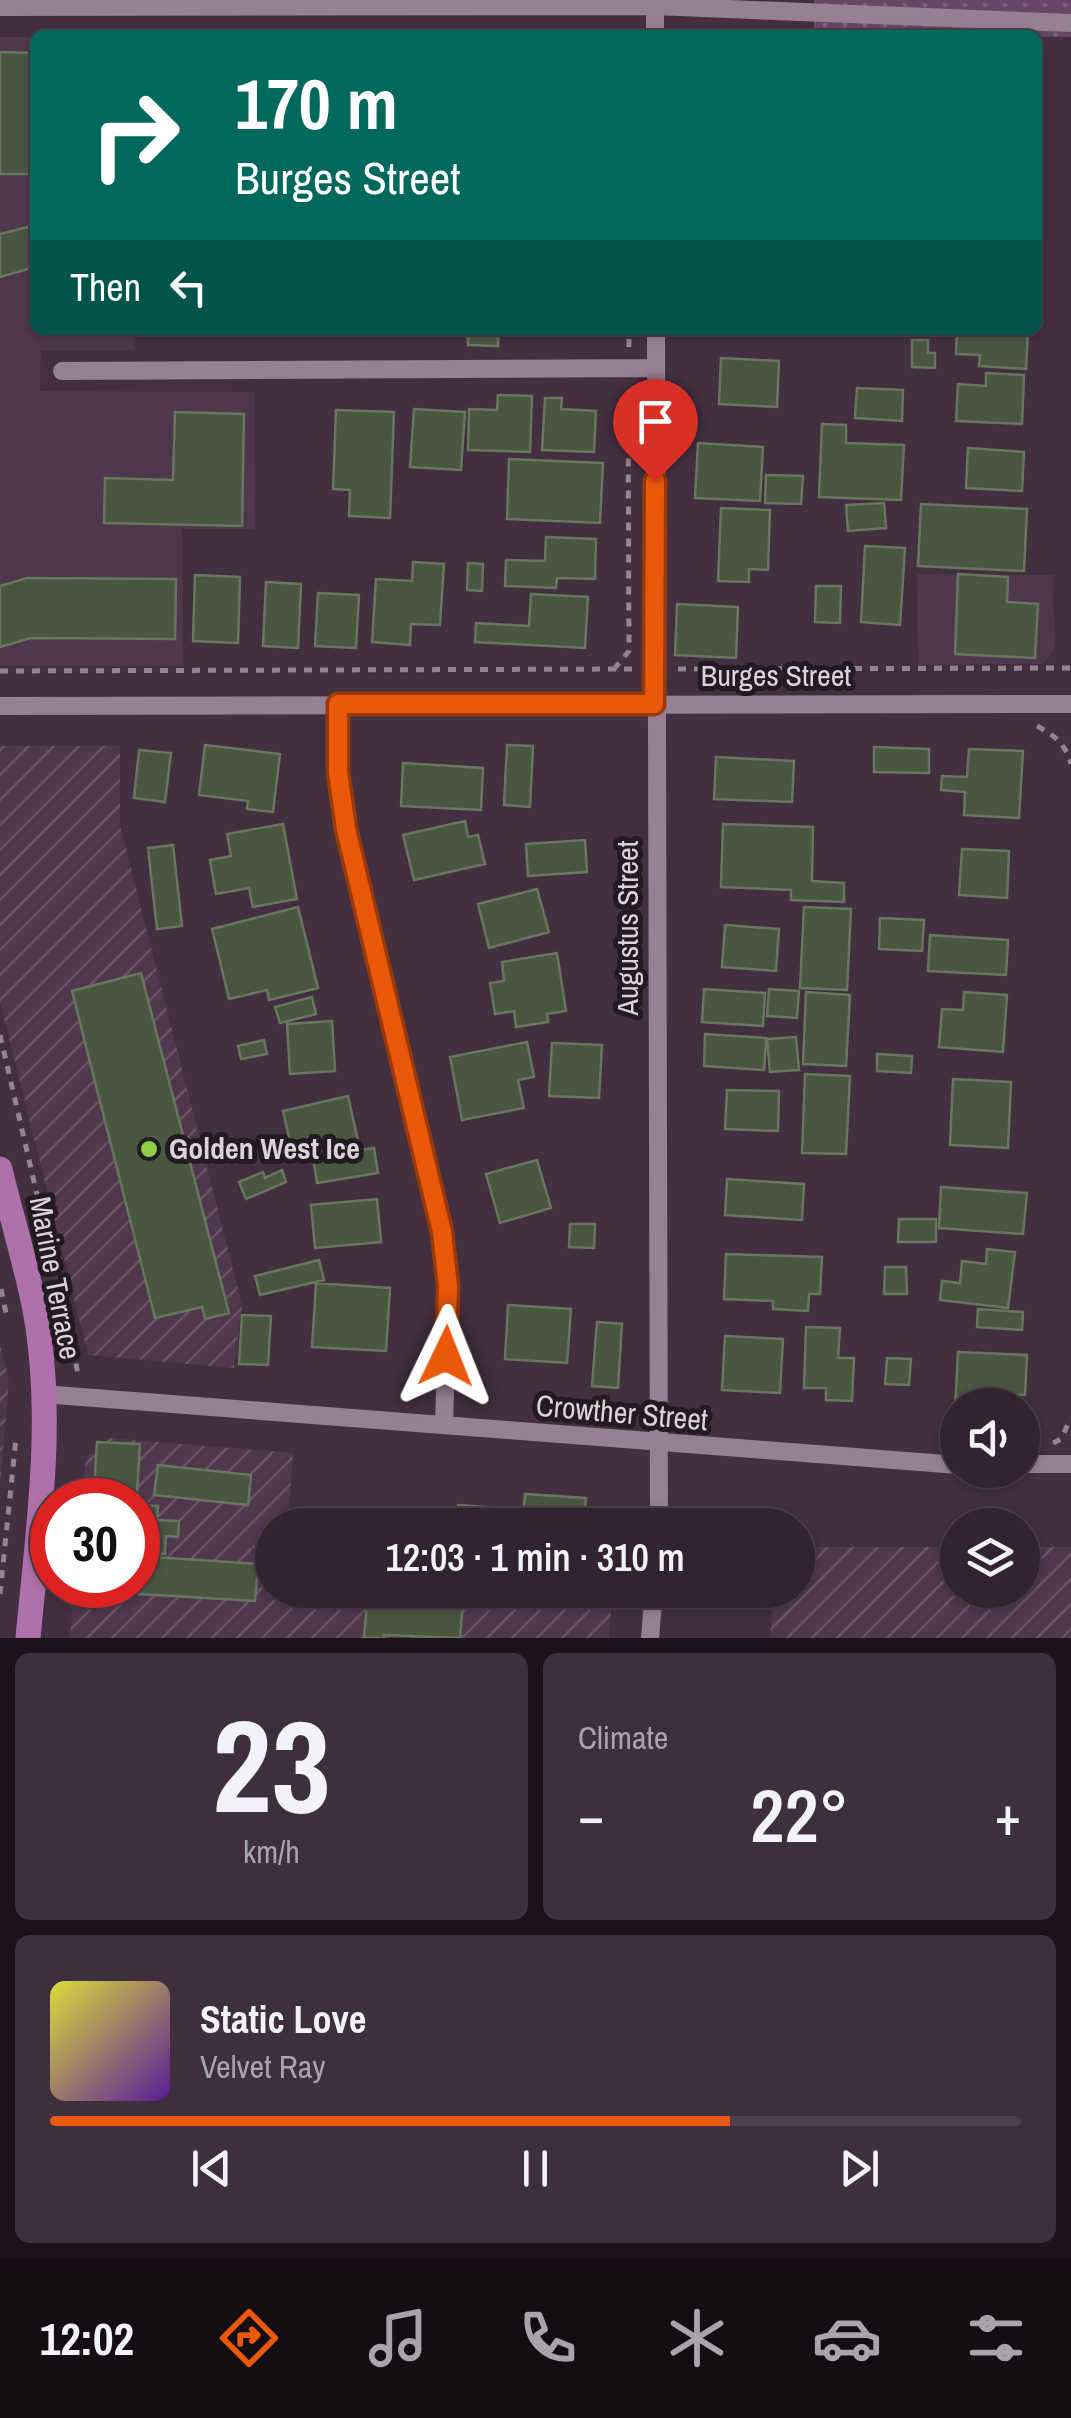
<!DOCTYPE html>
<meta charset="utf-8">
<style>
body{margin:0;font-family:"Archivo Narrow",sans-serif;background:#3d2f3c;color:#f1f3f6;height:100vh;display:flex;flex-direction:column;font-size:38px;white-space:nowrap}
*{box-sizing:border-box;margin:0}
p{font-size:32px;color:#a8a4ab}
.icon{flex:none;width:55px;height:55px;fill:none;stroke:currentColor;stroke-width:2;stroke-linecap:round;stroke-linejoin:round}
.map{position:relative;height:1638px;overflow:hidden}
.details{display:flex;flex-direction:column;gap:15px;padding:15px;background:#1c131a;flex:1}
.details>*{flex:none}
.guide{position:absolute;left:30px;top:30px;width:1012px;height:305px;border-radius:15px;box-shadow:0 2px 8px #0004,0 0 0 2px #4d404c;background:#00695c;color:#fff;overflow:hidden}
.fabs{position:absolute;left:940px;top:1388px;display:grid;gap:20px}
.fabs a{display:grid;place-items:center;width:100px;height:100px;border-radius:50%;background:#322330;box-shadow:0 2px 8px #0004,0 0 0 2px #4d404c;font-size:50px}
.speed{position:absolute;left:30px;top:1478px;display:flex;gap:20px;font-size:50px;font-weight:700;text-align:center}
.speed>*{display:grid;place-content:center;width:130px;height:130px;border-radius:50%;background:#322330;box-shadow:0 2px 8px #0004,0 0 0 2px #4d404c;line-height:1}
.speed .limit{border:15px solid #d22;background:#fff;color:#111}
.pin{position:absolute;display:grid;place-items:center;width:85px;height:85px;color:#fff;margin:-102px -42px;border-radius:50% 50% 50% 0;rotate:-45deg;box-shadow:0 0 10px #0007}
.pin .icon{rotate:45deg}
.me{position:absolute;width:110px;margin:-55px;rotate:2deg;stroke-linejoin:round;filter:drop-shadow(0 0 8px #0008)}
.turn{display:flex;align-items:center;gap:35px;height:210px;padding:0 40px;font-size:45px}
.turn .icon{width:130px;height:130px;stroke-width:2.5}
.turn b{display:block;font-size:70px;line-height:85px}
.then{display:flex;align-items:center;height:95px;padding:0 40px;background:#0003;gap:20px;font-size:38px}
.big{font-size:75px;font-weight:600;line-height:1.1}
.details .widget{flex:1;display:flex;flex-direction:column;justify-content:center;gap:15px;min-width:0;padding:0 35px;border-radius:15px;background:#3d2f3c}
.details .dial{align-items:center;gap:0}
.dial b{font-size:130px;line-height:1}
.song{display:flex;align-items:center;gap:30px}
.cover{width:120px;height:120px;border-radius:15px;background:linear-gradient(135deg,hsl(60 70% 55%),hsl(270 70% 35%))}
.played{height:10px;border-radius:5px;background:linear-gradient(90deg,#ea580c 70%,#4d404c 70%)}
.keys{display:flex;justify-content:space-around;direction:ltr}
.heat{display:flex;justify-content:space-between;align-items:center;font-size:55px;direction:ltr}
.details .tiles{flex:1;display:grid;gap:15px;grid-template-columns:1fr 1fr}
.widget:last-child{grid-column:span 2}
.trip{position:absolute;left:255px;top:1508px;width:560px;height:100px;border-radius:50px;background:#322330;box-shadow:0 2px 8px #0004,0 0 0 2px #4d404c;font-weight:600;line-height:100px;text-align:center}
.tabs{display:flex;height:160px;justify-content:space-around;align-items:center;background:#140e13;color:#a8a4ab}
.tabs .icon{width:70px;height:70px}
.tabs .on{color:#ea580c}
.tabs b{font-size:45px;color:#f1f3f6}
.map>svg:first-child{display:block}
.built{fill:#4f374d}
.industrial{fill:url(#industrial-furrows)}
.green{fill:url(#green-dots)}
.building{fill:#495640;stroke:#69765f;stroke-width:2.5}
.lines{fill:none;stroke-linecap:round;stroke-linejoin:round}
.path{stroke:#938492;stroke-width:5;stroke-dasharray:8 8;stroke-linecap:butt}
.minor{stroke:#968094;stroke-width:18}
.major{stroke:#af71ab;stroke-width:25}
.route-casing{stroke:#983908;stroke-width:25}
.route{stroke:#ea580c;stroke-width:18}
.poi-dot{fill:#8cce45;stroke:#231b22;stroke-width:4}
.labels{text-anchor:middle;stroke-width:10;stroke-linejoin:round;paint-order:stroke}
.street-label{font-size:30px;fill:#ddd1dc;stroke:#231b22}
.poi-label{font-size:30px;font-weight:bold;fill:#ddd1dc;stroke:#231b22;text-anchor:start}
</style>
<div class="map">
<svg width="1071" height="1638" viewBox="0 0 1071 1638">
<defs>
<pattern id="industrial-furrows" width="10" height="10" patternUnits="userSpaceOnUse" patternTransform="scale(2.5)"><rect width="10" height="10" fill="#4f374d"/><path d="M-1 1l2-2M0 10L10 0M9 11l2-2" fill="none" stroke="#685366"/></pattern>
<pattern id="green-dots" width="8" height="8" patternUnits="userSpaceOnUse" patternTransform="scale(2.5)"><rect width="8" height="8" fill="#684666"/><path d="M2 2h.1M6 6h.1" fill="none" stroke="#7d607b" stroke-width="1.8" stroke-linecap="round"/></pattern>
</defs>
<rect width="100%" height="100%" fill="#422f40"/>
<!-- built -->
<path class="built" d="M0,37H35V330H134V350H41L40,391L254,392L255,529H182L183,666H0Z
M917,574L1053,575L1055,650L1042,664L918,665Z"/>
<!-- industrial -->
<path class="industrial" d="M0,746H120V825L242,1305L234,1368L88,1355L0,1002Z
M0,1344L9,1380L0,1488Z
M109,1438L293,1453L288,1525H272V1590H547L612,1596L609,1638H70L74,1585H138V1500H82L86,1458Z
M798,1547H957L958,1590H1022L1023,1547H1071V1638H770L774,1590H798Z"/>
<!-- green -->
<path class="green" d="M814,0H1071V37L814,34Z"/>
<!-- building -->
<path class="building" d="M0,52L35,53V174H0Z
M31,226L35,242V267L0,277V234Z
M468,330H498V346L468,345Z
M957,330H1028L1026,369L979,366L980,355L956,354Z
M912,340H928V353H935V368L912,367Z
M721,358L779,361L777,407L719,404Z
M986,373L1024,375L1022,424L956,421L958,384L986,386Z
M857,388L903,390L902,421L855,418Z
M498,395L532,396L530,452L468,450L469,409L497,410Z
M545,398H562L561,409L596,411L594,452L542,450Z
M414,409L465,412L461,470L410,467Z
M336,410L394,412L390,518L349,516L350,490L333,489Z
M175,412L244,414L242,526L104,523L105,478L173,480Z
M822,424L846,425V443L904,445L901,500L819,497Z
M698,443L763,447L760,501L695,498Z
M968,448L1024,452L1022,491L966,488Z
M509,459L603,463L600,523L507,519Z
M766,475L803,476L801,504L765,503Z
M884,503L886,528L848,531L846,505Z
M921,504L1027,509L1024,571L918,566Z
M721,508L770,510L768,570L749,569V582L718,581Z
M546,537L596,539L595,579L557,578L556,588L505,586L506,560L545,561Z
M865,546L905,548L900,625L861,622Z
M413,562L444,564L440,625L411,624L410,645L372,642L376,579L412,581Z
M468,563L483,564L482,591L467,590Z
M958,574L1008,577L1007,602L1038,604L1035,658L955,654Z
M195,575L240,577L238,643L193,641Z
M27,578L176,579L175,639L31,638L0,647V586Z
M266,582L301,584L298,648L263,646Z
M816,586H841L840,623L815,622Z
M318,593L359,595L356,648L315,646Z
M531,594L588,597L585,648L475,642L476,623L529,626Z
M677,604L738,607L736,658L675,655Z
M205,745L280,754L273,812L247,809L248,801L199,795Z
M507,745L533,746L530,807L504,805Z
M874,747L929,749V773L874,772Z
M969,749L1023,751L1019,818L964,815L965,792L941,790L942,776L967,777Z
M139,750L171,753L165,802L134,798Z
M716,757L794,761L792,802L714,799Z
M403,763L483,768L481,810L401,806Z
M465,821L468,837L478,835L485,864L414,880L403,835Z
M283,824L297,899L253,907L249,888L216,894L210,860L231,856L227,834Z
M723,824L813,827L812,881L844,883V902L791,900V890L721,887Z
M585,840L587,872L528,876L526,844Z
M173,845L182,926L157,929L148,848Z
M962,849L1009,851L1007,898L959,895Z
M537,889L549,932L489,948L478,904Z
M298,907L318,988L269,1000L267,990L229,999L212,929Z
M804,907L851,909L847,990L800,988Z
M880,918L924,920L922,951L879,949Z
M725,925L779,929L776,971L722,967Z
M930,935L1008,940L1006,975L928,971Z
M557,953L566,1011L547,1014L548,1022L516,1027L514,1011L495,1014L490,983L504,981L502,962Z
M141,973L229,1313L205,1319L202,1307L155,1318L72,991Z
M704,989L765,993L763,1026L702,1022Z
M769,989L799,991L797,1018L767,1016Z
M806,992L850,995L846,1066L803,1064Z
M964,992L1007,995L1003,1052L939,1047L942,1009L963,1010Z
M312,997L316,1014L280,1023L275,1007Z
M332,1021L335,1071L290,1074L287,1024Z
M705,1034L766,1038L764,1070L704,1066Z
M796,1037L799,1070L770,1072L767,1039Z
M264,1040L267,1054L241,1059L238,1046Z
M527,1042L534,1077L518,1080L524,1108L462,1120L450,1057Z
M552,1043L602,1045L599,1098L549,1096Z
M877,1054L912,1056L911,1073L877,1071Z
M805,1074L850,1076L846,1154L802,1153Z
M953,1079L1011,1082L1008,1148L950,1145Z
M727,1090L779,1091L778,1131L725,1129Z
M348,1096L359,1145L294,1160L283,1111Z
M374,1148L378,1173L317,1183L313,1158Z
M537,1160L551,1208L500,1223L486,1174Z
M282,1170L286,1182L246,1199L239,1182L263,1172L265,1178Z
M727,1179L804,1184L802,1220L725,1215Z
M941,1187L1027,1193L1023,1234L939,1228Z
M377,1199L381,1242L315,1248L311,1205Z
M899,1219H936V1242H898Z
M570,1224H595L594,1248L569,1247Z
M987,1249L1015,1252L1008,1308L940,1300L942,1281L960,1283L962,1261L986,1264Z
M726,1254L822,1257L820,1294H809L808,1311L773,1309V1301L724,1299Z
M319,1260L324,1280L260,1295L255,1276Z
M885,1267H906L907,1294H884Z
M316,1283L390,1288L386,1351L312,1347Z
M508,1305L571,1309L567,1363L505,1359Z
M978,1309L1023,1312L1022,1330L977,1327Z
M242,1315L271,1316L268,1365L239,1364Z
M597,1322L622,1324L618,1388L592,1386Z
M806,1327L840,1328L838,1358H854L852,1401L826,1400V1388H804Z
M725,1336L783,1339L780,1393L722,1390Z
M958,1352L1027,1355L1025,1395L1009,1394L1008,1405H958L955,1409Z
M887,1358L911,1359L909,1385L885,1384Z
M97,1442L140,1444L137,1493L94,1491Z
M158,1465L251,1475L248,1505L154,1495Z
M525,1494L586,1498L584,1525H522Z
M138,1505L158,1506L157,1520L179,1521L178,1537L166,1536L165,1554L138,1552Z
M458,1505L501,1508L500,1525H429L430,1511L458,1514Z
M138,1556L258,1564L255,1601L106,1592V1585H138Z
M368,1590H464L460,1638L384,1635V1638H364Z"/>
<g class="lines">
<!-- path -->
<path class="path" d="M629,347V330
M614,669L629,651L628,388
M678,669L1071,668
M0,671L637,669
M1037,726C1054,735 1066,744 1071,764
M0,1035L49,1246
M1,1289L6,1313
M62,1301L79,1378
M1053,1443L1061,1439L1071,1418
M0,1594L16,1438"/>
<!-- minor -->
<path class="minor" d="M655,0V35
M0,7L655,6L1071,23
M656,330L659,1525
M62,371L656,368
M337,704L338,773L347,829L442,1232L448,1286L444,1425
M0,706L1071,704
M43,1394L958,1465
M1022,1464H1071
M650,1638L654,1590"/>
<!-- major -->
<path class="major" d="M0,1169C11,1216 26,1263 35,1310C55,1418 38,1530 28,1638"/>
</g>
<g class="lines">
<!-- route casing -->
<g class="route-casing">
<path id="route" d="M446,1356L448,1286L442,1232L346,829L338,772V704H654L655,481"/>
</g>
<!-- route -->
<use href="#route" class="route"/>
</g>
<!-- markers -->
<circle class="poi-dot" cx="149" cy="1149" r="10"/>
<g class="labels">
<!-- street labels -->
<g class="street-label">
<text x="776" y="686">Burges Street</text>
<text transform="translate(628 928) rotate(-90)" y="10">Augustus Street</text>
<text transform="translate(55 1278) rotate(79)" y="10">Marine Terrace</text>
<text transform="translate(622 1413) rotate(5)" y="10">Crowther Street</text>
</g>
<!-- poi labels -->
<g class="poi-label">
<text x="169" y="1159">Golden West Ice</text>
</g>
</g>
</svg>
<div class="fabs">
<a><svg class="icon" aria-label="sound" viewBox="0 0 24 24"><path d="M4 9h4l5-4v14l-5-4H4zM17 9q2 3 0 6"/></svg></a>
<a><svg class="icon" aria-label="layers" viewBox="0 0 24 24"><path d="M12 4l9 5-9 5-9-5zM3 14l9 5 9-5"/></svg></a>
</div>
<div class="speed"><div class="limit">30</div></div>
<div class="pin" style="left:655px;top:481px;background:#d93025"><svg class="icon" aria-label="arrive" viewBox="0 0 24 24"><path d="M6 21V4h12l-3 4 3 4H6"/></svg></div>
<svg class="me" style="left:446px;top:1356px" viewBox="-20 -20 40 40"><path d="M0-17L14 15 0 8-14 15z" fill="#ea580c" stroke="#fff" stroke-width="4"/></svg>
<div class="trip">12:03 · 1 min · 310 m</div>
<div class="guide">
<div class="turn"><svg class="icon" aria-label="right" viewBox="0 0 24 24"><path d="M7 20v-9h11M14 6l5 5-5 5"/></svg><div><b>170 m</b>Burges Street</div></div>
<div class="then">Then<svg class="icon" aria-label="left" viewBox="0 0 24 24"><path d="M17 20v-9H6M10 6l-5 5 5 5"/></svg></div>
</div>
</div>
<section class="details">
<div class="tiles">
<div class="widget dial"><b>23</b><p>km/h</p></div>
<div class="widget"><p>Climate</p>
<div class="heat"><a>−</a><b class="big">22°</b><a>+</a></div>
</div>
<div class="widget">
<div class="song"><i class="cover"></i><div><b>Static Love</b><p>Velvet Ray</p></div></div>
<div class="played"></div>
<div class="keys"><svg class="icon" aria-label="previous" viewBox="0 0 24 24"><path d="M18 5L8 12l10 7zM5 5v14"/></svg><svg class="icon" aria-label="pause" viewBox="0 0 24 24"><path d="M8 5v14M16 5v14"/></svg><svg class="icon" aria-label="next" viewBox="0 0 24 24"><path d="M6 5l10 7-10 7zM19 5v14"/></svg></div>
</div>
</div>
</section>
<nav class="tabs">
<b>12:02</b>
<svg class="icon on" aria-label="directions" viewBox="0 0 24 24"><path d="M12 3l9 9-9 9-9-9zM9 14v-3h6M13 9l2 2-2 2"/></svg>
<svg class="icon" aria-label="music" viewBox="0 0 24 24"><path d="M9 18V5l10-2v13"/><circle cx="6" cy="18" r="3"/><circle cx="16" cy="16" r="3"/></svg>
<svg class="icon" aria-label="phone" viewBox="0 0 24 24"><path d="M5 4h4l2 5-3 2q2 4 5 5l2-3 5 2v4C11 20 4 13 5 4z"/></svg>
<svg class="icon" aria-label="climate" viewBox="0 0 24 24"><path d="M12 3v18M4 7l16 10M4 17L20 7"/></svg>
<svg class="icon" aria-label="car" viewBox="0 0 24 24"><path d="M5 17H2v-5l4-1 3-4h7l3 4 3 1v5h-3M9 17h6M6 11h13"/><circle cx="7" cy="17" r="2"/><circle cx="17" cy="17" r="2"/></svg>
<svg class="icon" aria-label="filters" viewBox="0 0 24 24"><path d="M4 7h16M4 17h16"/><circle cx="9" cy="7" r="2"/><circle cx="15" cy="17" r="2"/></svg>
</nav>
